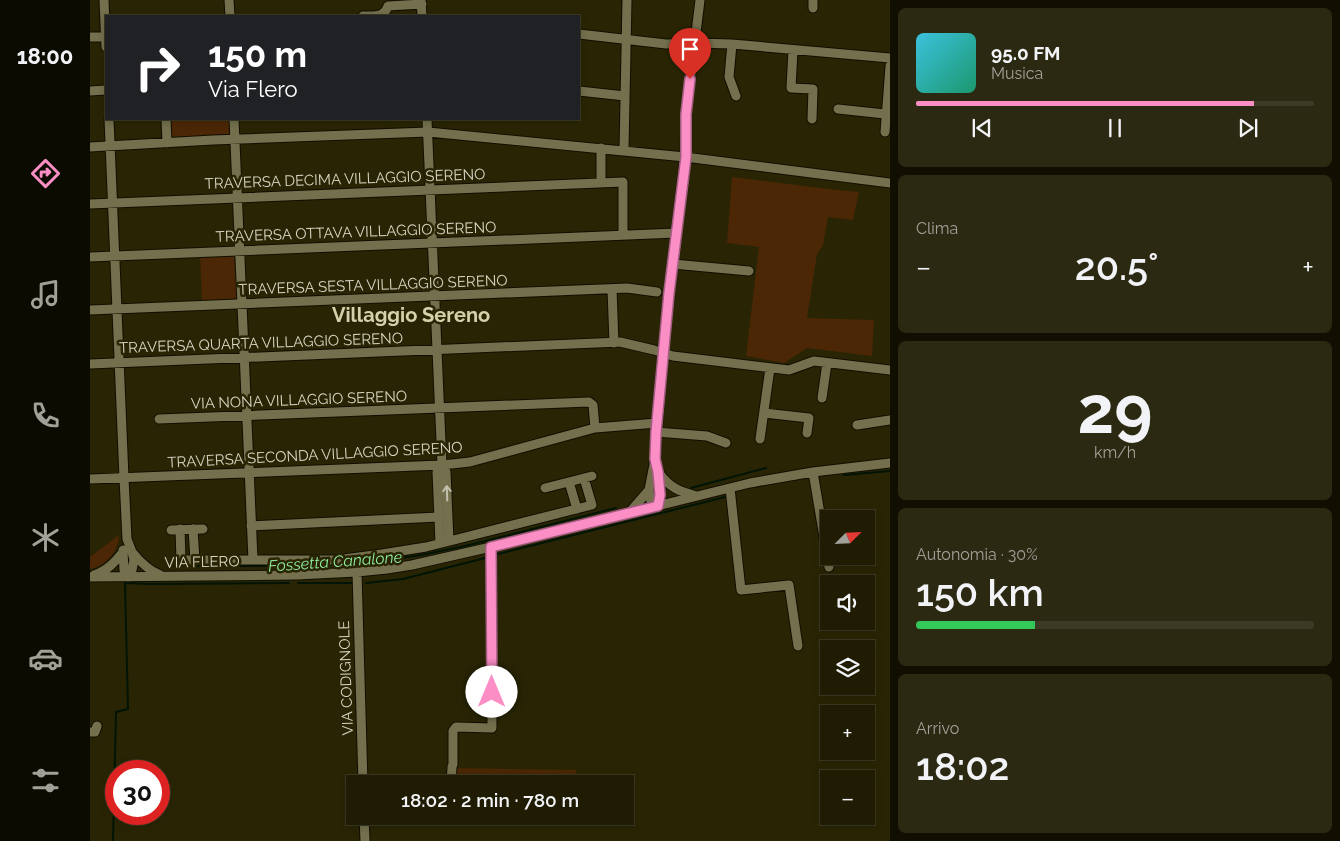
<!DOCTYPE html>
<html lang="it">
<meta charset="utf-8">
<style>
body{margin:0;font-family:Raleway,sans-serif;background:#2c2912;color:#f1f3f6;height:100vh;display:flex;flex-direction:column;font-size:19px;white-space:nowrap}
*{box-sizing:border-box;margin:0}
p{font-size:16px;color:#a1a19a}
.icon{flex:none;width:28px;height:28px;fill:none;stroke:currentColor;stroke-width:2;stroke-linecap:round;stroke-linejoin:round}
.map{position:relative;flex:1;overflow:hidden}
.panel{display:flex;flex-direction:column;gap:8px;padding:8px;background:#110f02;width:450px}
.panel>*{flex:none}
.top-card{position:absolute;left:15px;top:15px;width:475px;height:105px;border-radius:0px;box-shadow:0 2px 8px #0003,0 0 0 1px #3c3a25;background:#202124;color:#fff;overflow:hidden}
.needle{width:32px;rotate:66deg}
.buttons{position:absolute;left:730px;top:510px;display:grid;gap:10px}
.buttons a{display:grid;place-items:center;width:55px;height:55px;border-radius:0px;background:#1f1c03;box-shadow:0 2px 8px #0003,0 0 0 1px #3c3a25;font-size:25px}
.speed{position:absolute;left:15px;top:760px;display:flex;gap:10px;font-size:25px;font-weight:700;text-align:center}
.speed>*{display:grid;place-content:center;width:65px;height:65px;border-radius:50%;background:#1f1c03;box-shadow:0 2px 8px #0003,0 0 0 1px #3c3a25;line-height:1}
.speed .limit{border:8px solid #d22;background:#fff;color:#111}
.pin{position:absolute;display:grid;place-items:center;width:42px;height:42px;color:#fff;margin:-51px -21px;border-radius:50% 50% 50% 0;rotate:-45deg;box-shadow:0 0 5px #0007}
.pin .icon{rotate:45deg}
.me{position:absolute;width:55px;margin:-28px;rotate:0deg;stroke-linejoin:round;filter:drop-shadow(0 0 4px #0008)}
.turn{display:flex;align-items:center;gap:18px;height:105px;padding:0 20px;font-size:22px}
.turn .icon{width:65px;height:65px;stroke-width:2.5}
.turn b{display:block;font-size:35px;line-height:42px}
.big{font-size:38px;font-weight:600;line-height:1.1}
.panel .widget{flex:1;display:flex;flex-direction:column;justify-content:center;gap:8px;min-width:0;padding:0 18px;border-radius:8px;background:#2c2912}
.panel .dial{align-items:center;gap:0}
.dial b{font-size:65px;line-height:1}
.song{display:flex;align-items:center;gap:15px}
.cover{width:60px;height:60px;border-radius:8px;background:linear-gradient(135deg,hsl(190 70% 55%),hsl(160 70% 35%))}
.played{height:5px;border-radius:2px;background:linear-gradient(90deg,#fb8fc5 85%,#3c3a25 85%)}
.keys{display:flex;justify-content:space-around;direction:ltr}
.heat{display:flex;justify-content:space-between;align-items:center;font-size:28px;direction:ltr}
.charge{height:8px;border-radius:4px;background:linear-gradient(90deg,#34c759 30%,#3c3a25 0)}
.trip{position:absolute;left:256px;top:775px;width:288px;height:50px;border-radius:0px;background:#1f1c03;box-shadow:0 2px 8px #0003,0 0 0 1px #3c3a25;font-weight:600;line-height:50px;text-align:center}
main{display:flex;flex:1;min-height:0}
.dock{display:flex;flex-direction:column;width:90px;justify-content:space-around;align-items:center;background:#0c0b01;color:#a1a19a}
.dock .icon{width:35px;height:35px}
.dock .selected{color:#fb8fc5}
.dock b{font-size:22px;color:#f1f3f6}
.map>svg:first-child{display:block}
.green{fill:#4b2705}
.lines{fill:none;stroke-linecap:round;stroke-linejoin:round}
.stream{stroke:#011405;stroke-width:2}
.minor-casing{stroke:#110e00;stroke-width:11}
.minor{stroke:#74704e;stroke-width:9}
.oneway{stroke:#c2c0ab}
.route-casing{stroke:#a35d80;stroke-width:12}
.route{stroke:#fb8fc5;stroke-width:9}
.labels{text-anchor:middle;stroke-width:5;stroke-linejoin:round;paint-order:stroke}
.street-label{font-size:15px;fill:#d6d4c2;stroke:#292504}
.water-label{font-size:16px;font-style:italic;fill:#8ded9e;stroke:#292504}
.district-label{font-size:20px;font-weight:bold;fill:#d5d1ac;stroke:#292504}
</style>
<main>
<nav class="dock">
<b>18:00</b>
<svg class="icon selected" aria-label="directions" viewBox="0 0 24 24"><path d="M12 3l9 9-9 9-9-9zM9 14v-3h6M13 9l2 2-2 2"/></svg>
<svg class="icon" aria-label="music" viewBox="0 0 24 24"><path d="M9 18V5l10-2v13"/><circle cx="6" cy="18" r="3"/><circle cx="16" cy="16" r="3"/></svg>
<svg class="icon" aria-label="phone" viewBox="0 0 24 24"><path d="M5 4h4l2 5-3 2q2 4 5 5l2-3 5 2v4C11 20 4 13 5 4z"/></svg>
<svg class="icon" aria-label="climate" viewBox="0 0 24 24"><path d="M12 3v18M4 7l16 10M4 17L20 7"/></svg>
<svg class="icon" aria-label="car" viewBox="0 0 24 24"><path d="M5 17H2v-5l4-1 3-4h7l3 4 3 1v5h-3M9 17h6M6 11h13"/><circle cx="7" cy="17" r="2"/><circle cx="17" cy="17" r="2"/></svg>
<svg class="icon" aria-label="filters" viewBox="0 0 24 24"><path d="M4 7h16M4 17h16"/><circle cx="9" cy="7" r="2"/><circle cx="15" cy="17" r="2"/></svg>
</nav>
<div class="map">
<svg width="800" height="841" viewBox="0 0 800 841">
<rect width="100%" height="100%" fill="#292504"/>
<!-- green -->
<path class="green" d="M80,119H141L142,135L81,139Z
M642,177L739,189L769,192L763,220L738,217L733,245L727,254L717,318L784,320L782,356L717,348L694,363L656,356L669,247L637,243Z
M144,254L147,299L112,301L110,256Z
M29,535C28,552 17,565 0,569V557Z
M364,768L486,770L485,784H363Z"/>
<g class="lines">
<!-- stream -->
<path class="stream" d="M754,475L800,471
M601,488L676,468
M408,554L635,497
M249,564L291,561L331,555L375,546L526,508
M80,566H183L235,564
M208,583H263
M276,583L313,579L399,557
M23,841L26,712L38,709L35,583L60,584L199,583"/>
<!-- minor casing -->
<g class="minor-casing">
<path id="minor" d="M14,0L16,47
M139,0L140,16
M331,0L332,16
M298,6L332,4
M723,8V0
M273,16C284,16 294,18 298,6
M489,34L576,44L604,43L642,44L800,58
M0,37H16
M642,44L639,77L646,96
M703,50L701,88L723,89L722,119
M0,91L16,90
M489,91L535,96
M748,109L795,114
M19,119L34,478L37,539L42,552L44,560L42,570L38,577
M76,119L77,143
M144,119L163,560
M337,119L352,465
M795,132L800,66
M0,147L123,140L338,132L595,157L800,183
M511,148V183
M534,150L537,0
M0,204L533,182V235
M0,257L586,233
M583,264L659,271
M522,289L524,343
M0,310L537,288L567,292
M0,364L530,342L564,350L583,356L699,370L724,361L800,370
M732,398L737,363
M674,413L719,418L717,433
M69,419L499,402L503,405L505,428
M767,425L800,420
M566,432L617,436L636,443
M670,439L680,368
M565,461C569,476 572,490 568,506
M723,472L739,567
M569,473C580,488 589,491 606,496
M0,479L352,465L380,462L505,428L567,423
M479,482L487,509
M455,488L502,476
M640,488L651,590L699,585L708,646
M563,507L560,498L559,490L565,459L573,353L579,293L595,157L596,114L610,0
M539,513L559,490
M161,526L349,517
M90,529L91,560H246L292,554L336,547L502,505L494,478
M103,529L105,560
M81,530L113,529
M350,543L347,472L352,465L356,472L359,541
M33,550L34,570L38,577
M42,552C50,562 58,570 70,575
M267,572L273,784
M4,575C17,571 25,562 33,552
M0,577L207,575L267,572L297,569L322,565L401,547L660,483L723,472L800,463
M0,732H5L7,726
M361,784L362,767L363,764V731L366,727L402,728L401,547
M274,816L275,841"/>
</g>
<!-- minor -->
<use href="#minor" class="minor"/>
</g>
<!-- one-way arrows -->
<defs><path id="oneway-shaft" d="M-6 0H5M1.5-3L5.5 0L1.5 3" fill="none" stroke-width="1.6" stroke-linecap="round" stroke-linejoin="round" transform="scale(1.25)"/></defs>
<use class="oneway" href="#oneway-shaft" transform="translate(357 493) rotate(-92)"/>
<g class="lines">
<!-- route casing -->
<g class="route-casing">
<path id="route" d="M402,692L401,547L568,506L570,495L568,472L565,459L566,432L579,293L596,157V114L600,79"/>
</g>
<!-- route -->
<use href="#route" class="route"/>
</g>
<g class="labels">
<!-- street labels -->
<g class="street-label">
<text transform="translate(255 179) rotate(-2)" y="5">TRAVERSA DECIMA VILLAGGIO SERENO</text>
<text transform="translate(266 232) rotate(-2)" y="5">TRAVERSA OTTAVA VILLAGGIO SERENO</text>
<text transform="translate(283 285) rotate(-2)" y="5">TRAVERSA SESTA VILLAGGIO SERENO</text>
<text transform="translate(171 343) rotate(-2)" y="5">TRAVERSA QUARTA VILLAGGIO SERENO</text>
<text transform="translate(209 400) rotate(-2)" y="5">VIA NONA VILLAGGIO SERENO</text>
<text transform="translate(225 455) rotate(-3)" y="5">TRAVERSA SECONDA VILLAGGIO SERENO</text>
<text transform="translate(112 562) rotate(-1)" y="5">VIA FLERO</text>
<text transform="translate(256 678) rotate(-92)" y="5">VIA CODIGNOLE</text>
</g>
<!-- water labels -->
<g class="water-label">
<text transform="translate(245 561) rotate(-4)" y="6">Fossetta Canalone</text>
</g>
<!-- district labels -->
<g class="district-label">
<text x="321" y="322">Villaggio Sereno</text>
</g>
</g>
</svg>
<div class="buttons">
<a><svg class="needle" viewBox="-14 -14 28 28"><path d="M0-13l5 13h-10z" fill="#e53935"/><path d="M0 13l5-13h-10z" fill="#a1a19a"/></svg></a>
<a><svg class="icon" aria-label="sound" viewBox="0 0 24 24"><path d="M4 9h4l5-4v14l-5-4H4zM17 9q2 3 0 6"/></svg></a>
<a><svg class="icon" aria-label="layers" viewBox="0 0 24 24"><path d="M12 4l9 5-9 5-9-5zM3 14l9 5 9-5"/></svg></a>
<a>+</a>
<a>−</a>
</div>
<div class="speed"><div class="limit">30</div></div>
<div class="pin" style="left:600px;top:79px;background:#d93025"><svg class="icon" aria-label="arrive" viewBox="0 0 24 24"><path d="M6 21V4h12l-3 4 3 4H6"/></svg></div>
<svg class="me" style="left:402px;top:692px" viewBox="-20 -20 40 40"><circle r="19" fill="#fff"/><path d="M0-13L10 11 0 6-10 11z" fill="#fb8fc5"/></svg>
<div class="trip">18:02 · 2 min · 780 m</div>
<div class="top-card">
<div class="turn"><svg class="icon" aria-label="right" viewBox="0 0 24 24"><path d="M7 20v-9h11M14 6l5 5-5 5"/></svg><div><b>150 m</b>Via Flero</div></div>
</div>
</div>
<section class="panel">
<div class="widget">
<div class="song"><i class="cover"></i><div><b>95.0 FM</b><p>Musica</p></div></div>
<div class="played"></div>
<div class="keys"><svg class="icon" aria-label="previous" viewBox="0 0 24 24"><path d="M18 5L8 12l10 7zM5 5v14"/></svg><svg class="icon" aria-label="pause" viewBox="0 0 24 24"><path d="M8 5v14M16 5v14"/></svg><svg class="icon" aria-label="next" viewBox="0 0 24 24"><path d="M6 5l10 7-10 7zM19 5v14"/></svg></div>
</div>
<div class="widget"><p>Clima</p>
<div class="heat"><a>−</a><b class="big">20.5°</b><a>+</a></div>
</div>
<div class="widget dial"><b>29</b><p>km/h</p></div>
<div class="widget"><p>Autonomia · 30%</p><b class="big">150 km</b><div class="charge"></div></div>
<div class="widget"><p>Arrivo</p><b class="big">18:02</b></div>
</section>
</main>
